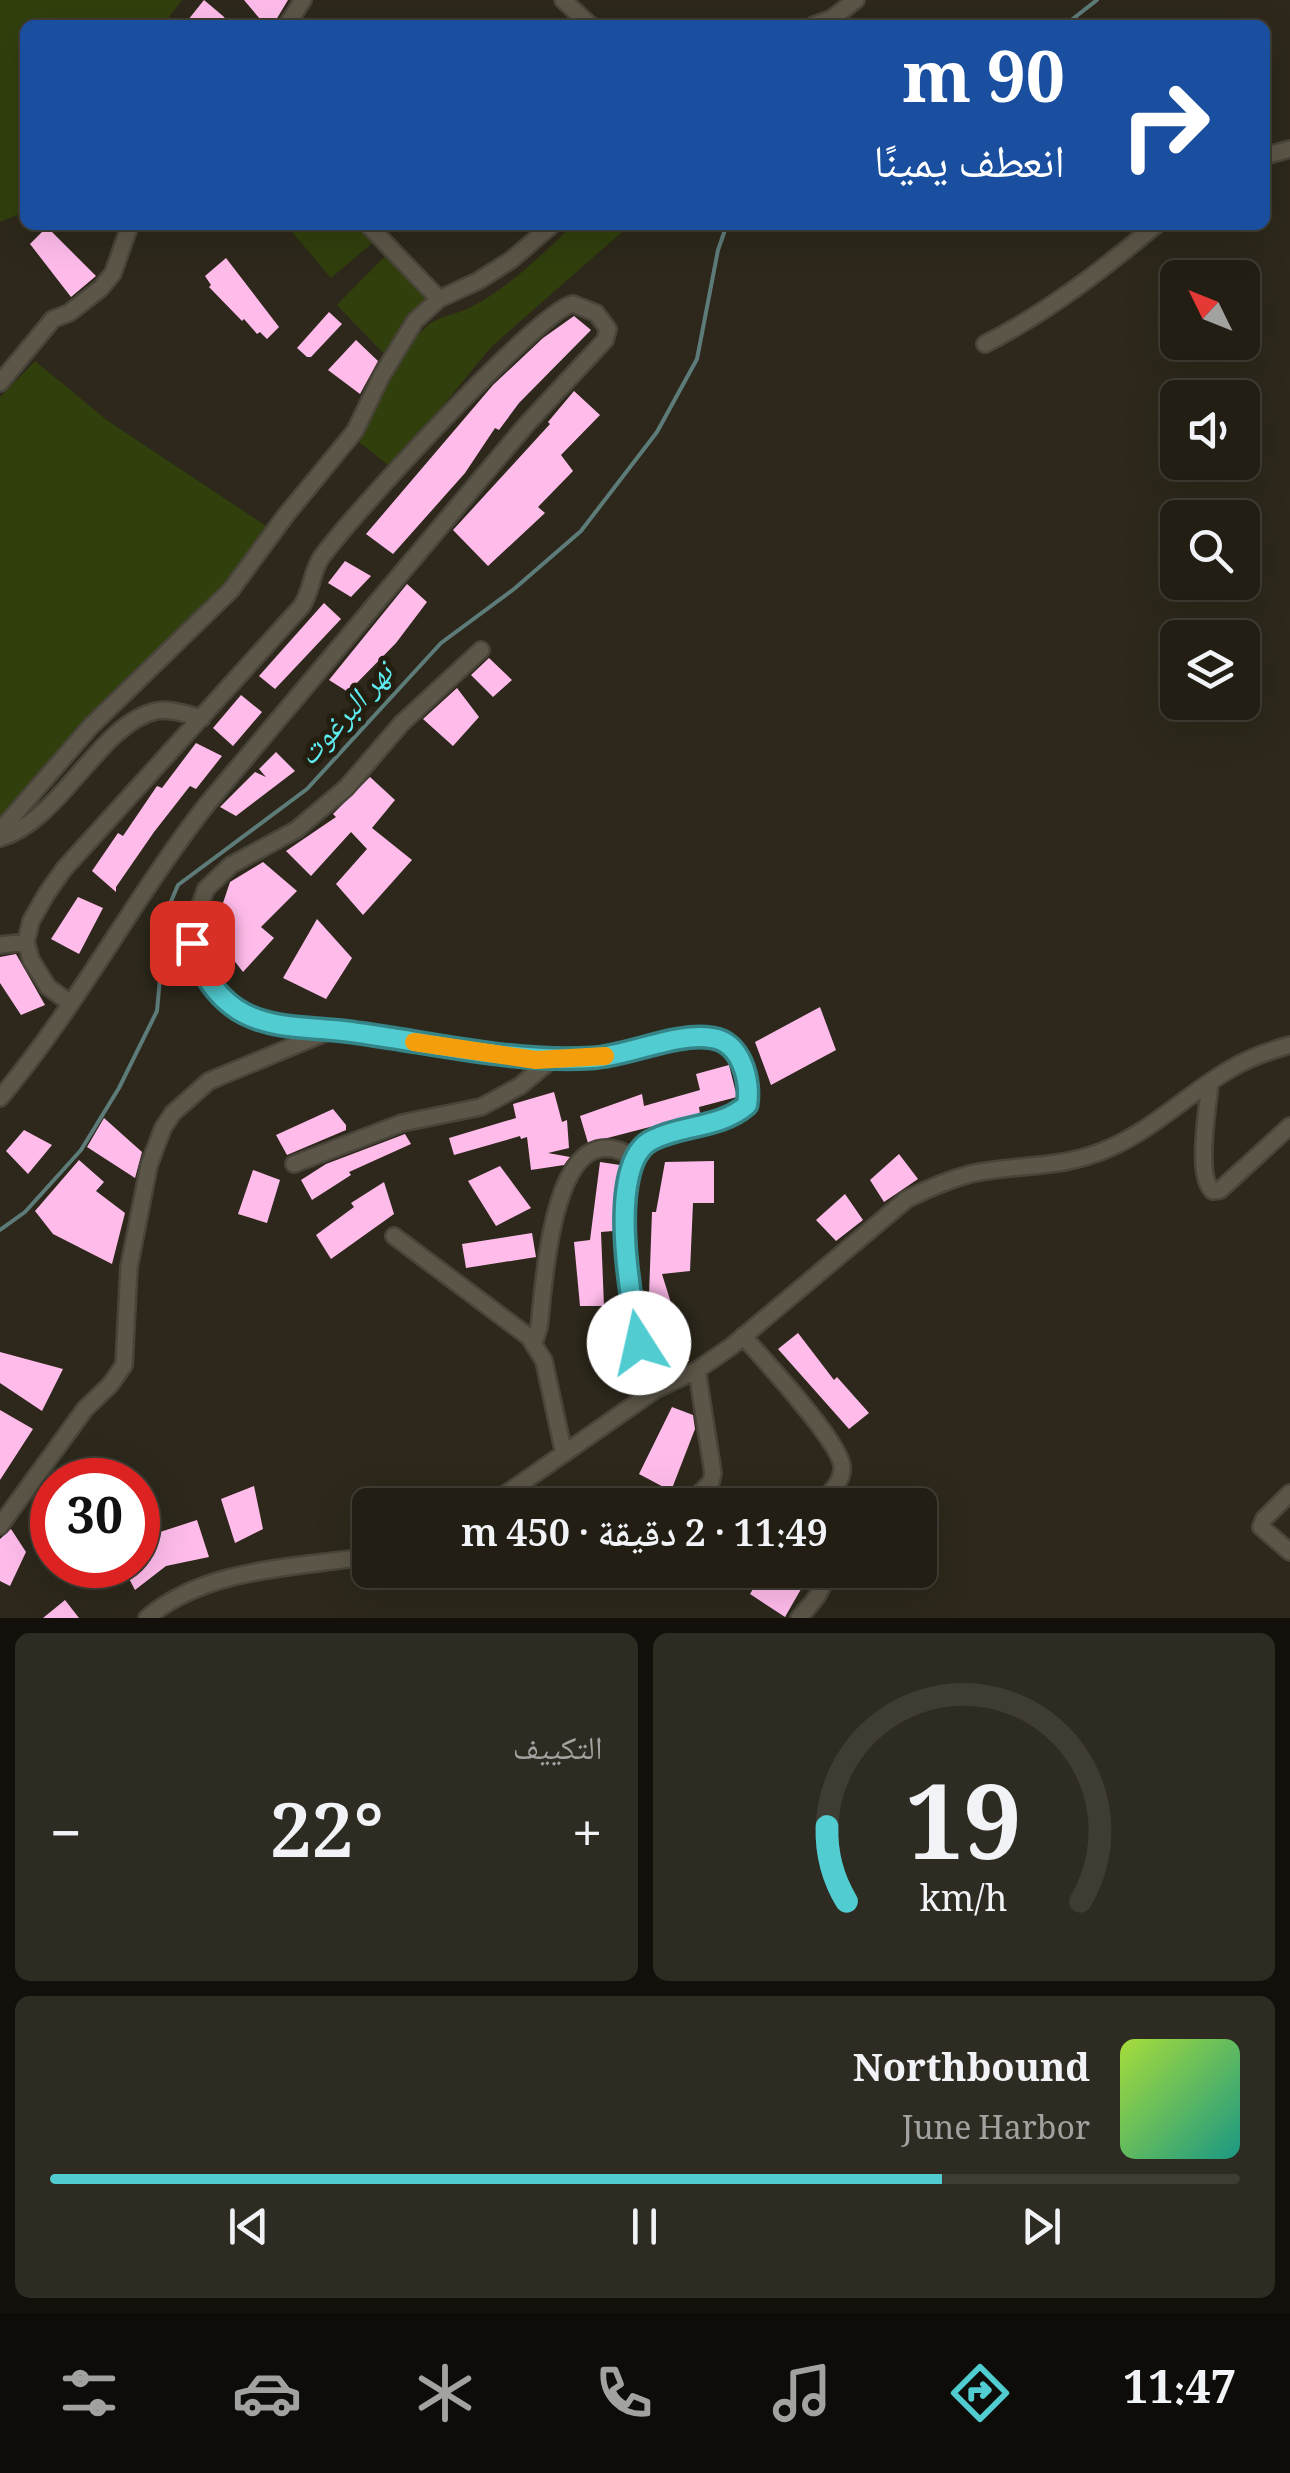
<!DOCTYPE html>
<html lang="ar">
<meta charset="utf-8">
<style>
body{margin:0;font-family:Georgia,"Noto Naskh Arabic",serif;background:#2e2b22;color:#f1f3f6;direction:rtl;height:100vh;display:flex;flex-direction:column;font-size:38px;white-space:nowrap}
*{box-sizing:border-box;margin:0}
p{font-size:32px;color:#a2a2a0}
.icon{flex:none;width:55px;height:55px;fill:none;stroke:currentColor;stroke-width:2;stroke-linecap:round;stroke-linejoin:round}
.map{position:relative;height:1618px;overflow:hidden;direction:ltr}
.details{display:flex;flex-direction:column;gap:15px;padding:15px;background:#13100b;flex:1}
.details>*{flex:none}
.guide{position:absolute;left:20px;top:20px;width:1250px;height:210px;border-radius:15px;box-shadow:0 10px 40px #0002,0 0 0 2px #3f3c34;direction:rtl;background:#1a4fa0;color:#fff;overflow:hidden}
.needle{width:65px;rotate:313deg}
.controls{position:absolute;left:1160px;top:260px;display:grid;gap:20px}
.controls a{display:grid;place-items:center;width:100px;height:100px;border-radius:15px;background:#221e14;box-shadow:0 10px 40px #0002,0 0 0 2px #3f3c34;font-size:50px}
.speed{position:absolute;left:30px;top:1458px;display:flex;gap:20px;font-size:50px;font-weight:700;text-align:center}
.speed>*{display:grid;place-content:center;width:130px;height:130px;border-radius:50%;background:#221e14;box-shadow:0 10px 40px #0002,0 0 0 2px #3f3c34;line-height:1}
.speed .limit{border:15px solid #d22;background:#fff;color:#111}
.pin{position:absolute;display:grid;place-items:center;width:85px;height:85px;color:#fff;margin:-42px;border-radius:20px;box-shadow:0 5px 15px #0006}
.me{position:absolute;width:110px;margin:-55px;rotate:350deg;stroke-linejoin:round;filter:drop-shadow(0 0 8px #0008)}
.turn{display:flex;align-items:center;gap:35px;height:210px;padding:0 40px;font-size:45px}
.turn .icon{width:130px;height:130px;stroke-width:2.5}
.turn b{display:block;font-size:70px;line-height:85px}
.big{font-size:75px;font-weight:600;line-height:1.1}
.details .card{flex:1;display:flex;flex-direction:column;justify-content:center;gap:15px;min-width:0;padding:0 35px;border-radius:15px;background:#2e2b22}
.details .dial{align-items:center;gap:0}
.dial svg{height:260px;overflow:visible;fill:none;stroke:#3f3c34;stroke-width:7;stroke-linecap:round;text-anchor:middle}
.dial text{fill:#f1f3f6;stroke:none}
.song{display:flex;align-items:center;gap:30px}
.cover{width:120px;height:120px;border-radius:15px;background:linear-gradient(135deg,hsl(80 70% 55%),hsl(170 70% 35%))}
.played{height:10px;border-radius:5px;background:linear-gradient(90deg,#51ccd1 75%,#3f3c34 75%)}
.keys{display:flex;justify-content:space-around;direction:ltr}
.heat{display:flex;justify-content:space-between;align-items:center;font-size:55px;direction:ltr}
.details .tiles{flex:1;display:grid;gap:15px;grid-template-columns:1fr 1fr}
.card:last-child{grid-column:span 2}
.trip{position:absolute;left:352px;top:1488px;width:585px;height:100px;border-radius:15px;background:#221e14;box-shadow:0 10px 40px #0002,0 0 0 2px #3f3c34;font-weight:600;line-height:100px;text-align:center;direction:rtl}
.tab-bar{display:flex;height:160px;justify-content:space-around;align-items:center;background:#0e0c08;color:#a2a2a0}
.tab-bar .icon{width:70px;height:70px}
.tab-bar .on{color:#51ccd1}
.tab-bar b{font-size:45px;color:#f1f3f6}
.map>svg:first-child{display:block}
.green{fill:#313f0d}
.lines{fill:none;stroke-linecap:round;stroke-linejoin:round}
.stream{stroke:#5d7b79;stroke-width:4}
.building{fill:#ffbceb}
.minor-casing{stroke:#494439;stroke-width:20}
.minor{stroke:#5c5648;stroke-width:15}
.route-casing{stroke:#358588;stroke-width:25}
.route{stroke:#51ccd1;stroke-width:18}
.slow{stroke:#f59e0b;stroke-width:18}
.labels{text-anchor:middle;stroke-width:10;stroke-linejoin:round;paint-order:stroke}
.water-label{font-size:30px;font-style:italic;fill:#5eedf1;stroke:#241e11}
</style>
<div class="map">
<svg width="1290" height="1618" viewBox="0 0 1290 1618">
<rect width="100%" height="100%" fill="#2d281b"/>
<!-- green -->
<path class="green" d="M0,0H182L163,25H25V212L0,222Z
M286,225H363L377,239L331,278Z
M573,225H630L491,347L392,468L359,442C378,404 394,357 426,327C438,316 454,315 469,308C509,288 541,255 573,225Z
M389,252L428,296C411,313 400,336 386,356L337,305Z
M35,361L108,421L269,528L208,605L95,713L0,818V397Z"/>
<g class="lines">
<!-- stream -->
<path class="stream" d="M1065,25L1097,0
M0,1230L25,1212L81,1150L119,1088L157,1011L166,913L178,885L307,789L441,643L514,589L581,531L657,432L697,359L718,250L725,230L730,225"/>
</g>
<!-- building -->
<path class="building" d="M204,0L223,16L231,25H184Z
M244,0H288L273,25L260,19Z
M47,227L96,276L71,297L30,244Z
M226,258L279,327L267,339L260,332L257,334L244,319L242,321L209,287L211,285L205,276Z
M329,312L342,324L311,357H307L297,348Z
M574,316L591,330L519,403L499,430L495,428L465,473L393,554L366,534L493,385L543,338Z
M356,340L378,361L360,394L328,370Z
M574,391L600,415L561,455L573,471L538,507L545,513L488,566L453,530L550,424L548,422Z
M345,561L371,576L351,597L328,583Z
M407,584L427,602L396,643L348,692L329,680Z
M324,603L341,619L275,689L259,676Z
M489,658L512,680L493,697L471,675Z
M457,688L479,717L453,746L423,719Z
M241,695L262,712L233,746L213,728Z
M196,743L222,756L196,789L190,786L154,832L116,887V892L92,871L118,833L123,836L157,786L162,788Z
M276,752L295,771L236,816L220,807L255,772L266,777L259,769Z
M370,777L395,800L372,828L412,860L363,915L336,884L367,849L351,832L311,876L286,851L336,817L333,814Z
M263,862L297,891L261,927L274,938L243,972L213,933L230,882Z
M78,897L103,908L79,954L51,939Z
M317,919L352,958L326,999L283,978Z
M16,954L45,1005L21,1015L0,983V957Z
M820,1007L836,1050L771,1085L755,1042Z
M729,1065L737,1097L699,1107L700,1114L588,1143L580,1116L642,1094L644,1106L700,1090L696,1074Z
M554,1092L562,1122L567,1120L569,1148L548,1153L570,1157L564,1165L531,1170L527,1137L521,1139L520,1136L454,1155L449,1138L516,1118L513,1104Z
M333,1109L346,1125V1130L287,1155L276,1135Z
M104,1118L142,1152L135,1178L87,1147Z
M24,1130L52,1145L28,1174L6,1151Z
M405,1134L411,1144L349,1172L351,1175L312,1200L301,1180L326,1164Z
M899,1154L918,1179L884,1202L870,1180Z
M79,1160L104,1182L96,1191L125,1213L112,1264L53,1234L35,1211Z
M714,1161V1203H693L690,1271L662,1274L689,1361L664,1370L644,1297L649,1295L652,1212H656L665,1162Z
M600,1162L620,1165L613,1231L601,1232L604,1306H580L574,1242L590,1240Z
M500,1166L531,1208L496,1226L468,1181Z
M253,1170L280,1180L267,1223L238,1214Z
M384,1182L394,1214L331,1259L316,1235L354,1207L351,1203Z
M845,1194L863,1220L836,1241L816,1220Z
M532,1233L536,1257L466,1268L462,1244Z
M798,1333L834,1380L837,1377L869,1413L849,1429L778,1349Z
M0,1352L63,1369L42,1411L0,1383Z
M672,1407L693,1415L695,1429L671,1491L639,1474Z
M0,1410L33,1429L0,1480Z
M254,1486L263,1529L235,1543L221,1499Z
M197,1520L209,1557L166,1566L135,1590L122,1565H138V1546L157,1533Z
M11,1529L26,1552L10,1586L0,1581V1539Z
M764,1570H812L785,1617L750,1594Z
M65,1600L79,1618H43Z"/>
<g class="lines">
<!-- minor casing -->
<g class="minor-casing">
<path id="minor" d="M563,0L590,25
M287,25L303,0
M814,25L831,19L856,0
M1265,156L1290,149
M368,225L439,299
M985,344C1048,312 1102,270 1156,225
M0,383L53,319L69,313L101,288L113,273L130,225
M481,650L402,723L346,788L296,830L231,865L206,889L196,916L192,943L199,965L219,996L246,1014L281,1025L341,1031L536,1060L598,1058L688,1039L713,1038L727,1044L737,1054L750,1087L747,1105C719,1129 684,1125 653,1139C606,1161 629,1298 638,1338C642,1356 649,1373 655,1390
M0,831L91,726L231,590L286,515L355,431L382,375L415,321L439,299L478,281L511,260L552,225
M0,838C61,821 100,723 156,711C171,708 188,715 202,718
M0,945L26,942
M1210,1083C1208,1108 1195,1177 1213,1191L1220,1190L1290,1126
M0,1098C78,1006 134,897 208,803L526,425L605,340L608,329L596,313L573,304C541,308 346,521 321,558C311,573 312,592 301,607L64,869L47,893L31,921L26,942L31,960L48,987L70,1003
M294,1164L402,1123L481,1107L520,1086L552,1059
M394,1236L529,1337L544,1361L564,1454
M743,1336C763,1359 839,1440 842,1466C844,1482 828,1494 819,1505
M534,1343L539,1327C545,1281 552,1105 634,1158
M1290,1493L1264,1519L1261,1527L1290,1552
M490,1505L655,1390L697,1370L732,1346L907,1199C927,1189 948,1180 970,1174C1021,1163 1062,1170 1112,1147C1154,1128 1187,1095 1227,1071C1246,1059 1268,1051 1290,1045
M688,1505L711,1482L713,1473L697,1370
M0,1526L85,1409L110,1385L124,1365L129,1267L149,1165L163,1128L173,1113L209,1081L332,1030
M615,1577L622,1570
M147,1618C206,1567 297,1568 370,1556
M799,1618C811,1603 826,1592 824,1570"/>
</g>
<!-- minor -->
<use href="#minor" class="minor"/>
</g>
<g class="lines">
<!-- route casing -->
<g class="route-casing">
<path id="route" d="M192,943C201,973 216,999 245,1014C275,1029 310,1027 343,1031C426,1041 508,1063 592,1058C629,1056 676,1032 712,1038C742,1042 751,1082 747,1105C719,1129 683,1124 652,1140C605,1163 631,1301 639,1343"/>
</g>
<!-- route -->
<use href="#route" class="route"/>
<!-- slow -->
<path class="slow" d="M414,1042L536,1060L605,1056"/>
</g>
<g class="labels">
<!-- water labels -->
<g class="water-label">
<text transform="translate(345 714) rotate(-48)" y="10">نهر البرغوت</text>
</g>
</g>
</svg>
<div class="controls">
<a><svg class="needle" viewBox="-14 -14 28 28"><path d="M0-13l5 13h-10z" fill="#e53935"/><path d="M0 13l5-13h-10z" fill="#a2a2a0"/></svg></a>
<a><svg class="icon" aria-label="sound" viewBox="0 0 24 24"><path d="M4 9h4l5-4v14l-5-4H4zM17 9q2 3 0 6"/></svg></a>
<a><svg class="icon" aria-label="search" viewBox="0 0 24 24"><circle cx="10" cy="10" r="6"/><path d="M15 15l6 6"/></svg></a>
<a><svg class="icon" aria-label="layers" viewBox="0 0 24 24"><path d="M12 4l9 5-9 5-9-5zM3 14l9 5 9-5"/></svg></a>
</div>
<div class="speed"><div class="limit">30</div></div>
<div class="pin" style="left:192px;top:943px;background:#d93025"><svg class="icon" aria-label="arrive" viewBox="0 0 24 24"><path d="M6 21V4h12l-3 4 3 4H6"/></svg></div>
<svg class="me" style="left:639px;top:1343px" viewBox="-20 -20 40 40"><circle r="19" fill="#fff"/><path d="M0-13L10 11 0 6-10 11z" fill="#51ccd1"/></svg>
<div class="trip">11:49 · 2 دقيقة · 450 m</div>
<div class="guide">
<div class="turn"><svg class="icon" aria-label="right" viewBox="0 0 24 24"><path d="M7 20v-9h11M14 6l5 5-5 5"/></svg><div><b>90 m</b>انعطف يمينًا</div></div>
</div>
</div>
<section class="details">
<div class="tiles">
<div class="card dial"><svg viewBox="0 0 100 80">
<path d="M14 69A42 42 0 1 1 86 69"/>
<path d="M14 69A42 42 0 0 1 8 46" stroke="#51ccd1"/>
<text x="50" y="56" font-size="32" font-weight="700">19</text>
<text x="50" y="72" font-size="11">km/h</text>
</svg></div>
<div class="card"><p>التكييف</p>
<div class="heat"><a>−</a><b class="big">22°</b><a>+</a></div>
</div>
<div class="card">
<div class="song"><i class="cover"></i><div><b>Northbound</b><p>June Harbor</p></div></div>
<div class="played"></div>
<div class="keys"><svg class="icon" aria-label="previous" viewBox="0 0 24 24"><path d="M18 5L8 12l10 7zM5 5v14"/></svg><svg class="icon" aria-label="pause" viewBox="0 0 24 24"><path d="M8 5v14M16 5v14"/></svg><svg class="icon" aria-label="next" viewBox="0 0 24 24"><path d="M6 5l10 7-10 7zM19 5v14"/></svg></div>
</div>
</div>
</section>
<nav class="tab-bar">
<b>11:47</b>
<svg class="icon on" aria-label="directions" viewBox="0 0 24 24"><path d="M12 3l9 9-9 9-9-9zM9 14v-3h6M13 9l2 2-2 2"/></svg>
<svg class="icon" aria-label="music" viewBox="0 0 24 24"><path d="M9 18V5l10-2v13"/><circle cx="6" cy="18" r="3"/><circle cx="16" cy="16" r="3"/></svg>
<svg class="icon" aria-label="phone" viewBox="0 0 24 24"><path d="M5 4h4l2 5-3 2q2 4 5 5l2-3 5 2v4C11 20 4 13 5 4z"/></svg>
<svg class="icon" aria-label="climate" viewBox="0 0 24 24"><path d="M12 3v18M4 7l16 10M4 17L20 7"/></svg>
<svg class="icon" aria-label="car" viewBox="0 0 24 24"><path d="M5 17H2v-5l4-1 3-4h7l3 4 3 1v5h-3M9 17h6M6 11h13"/><circle cx="7" cy="17" r="2"/><circle cx="17" cy="17" r="2"/></svg>
<svg class="icon" aria-label="filters" viewBox="0 0 24 24"><path d="M4 7h16M4 17h16"/><circle cx="9" cy="7" r="2"/><circle cx="15" cy="17" r="2"/></svg>
</nav>
